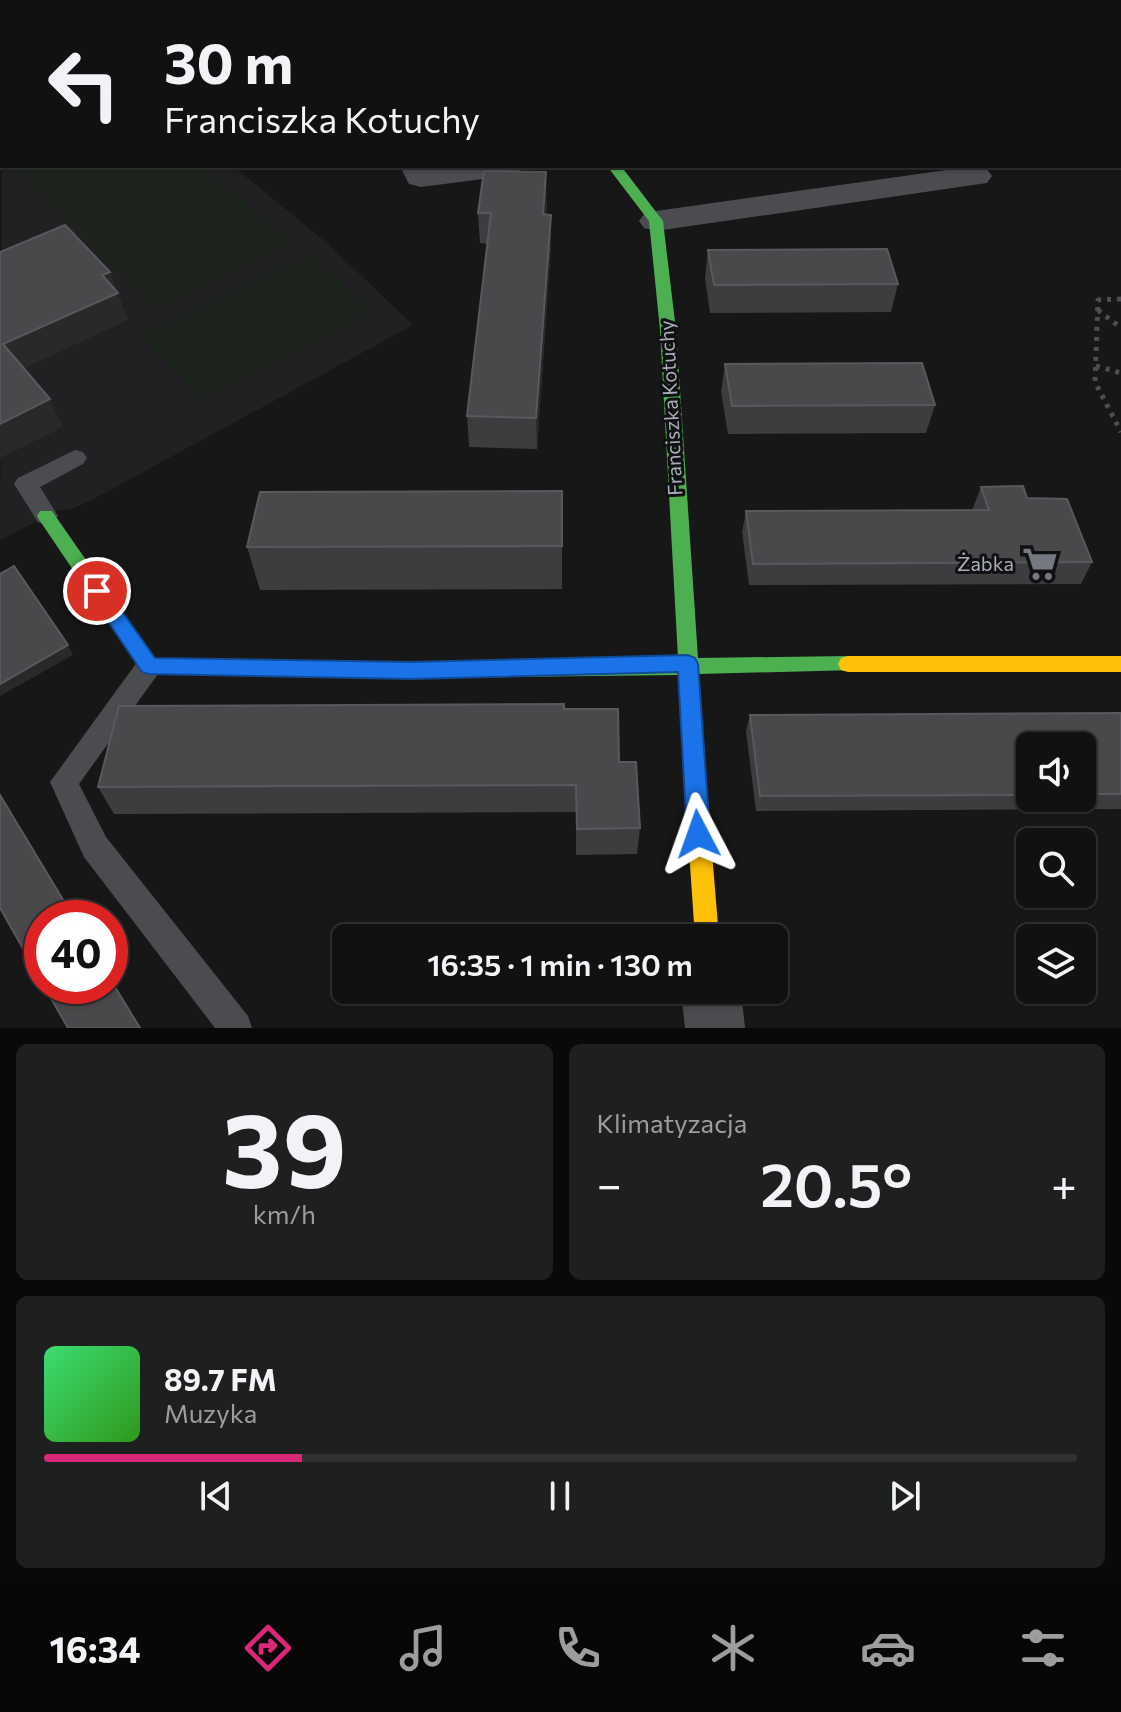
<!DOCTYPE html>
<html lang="pl">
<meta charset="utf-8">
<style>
body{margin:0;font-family:Commissioner,sans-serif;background:#1e1f1f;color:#f1f3f6;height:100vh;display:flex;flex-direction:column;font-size:30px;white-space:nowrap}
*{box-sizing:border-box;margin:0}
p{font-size:26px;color:#9c9d9f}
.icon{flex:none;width:44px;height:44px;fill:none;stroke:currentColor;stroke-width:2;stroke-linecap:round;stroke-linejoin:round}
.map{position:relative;height:1028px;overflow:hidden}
.details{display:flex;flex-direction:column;gap:16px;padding:16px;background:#090909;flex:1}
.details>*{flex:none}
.hud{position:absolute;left:0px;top:0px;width:1122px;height:168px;box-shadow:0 2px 6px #0004,0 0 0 2px #303131;background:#111;color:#f1f3f6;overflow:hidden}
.tools{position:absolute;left:1016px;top:732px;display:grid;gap:16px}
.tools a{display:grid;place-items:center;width:80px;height:80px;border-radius:12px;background:#111;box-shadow:0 2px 6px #0004,0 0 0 2px #303131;font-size:40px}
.speed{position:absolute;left:24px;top:900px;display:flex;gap:16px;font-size:40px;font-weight:700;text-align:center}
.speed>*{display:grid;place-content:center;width:104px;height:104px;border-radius:50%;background:#111;box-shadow:0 2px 6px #0004,0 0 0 2px #303131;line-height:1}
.speed .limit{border:12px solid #d22;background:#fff;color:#111}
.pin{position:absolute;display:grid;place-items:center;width:68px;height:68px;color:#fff;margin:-34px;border:4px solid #fff;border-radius:50%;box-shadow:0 2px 8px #0007}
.me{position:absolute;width:88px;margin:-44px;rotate:356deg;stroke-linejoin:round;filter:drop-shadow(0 0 6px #0008)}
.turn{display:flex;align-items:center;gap:28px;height:168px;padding:0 32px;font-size:36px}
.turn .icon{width:104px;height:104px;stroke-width:2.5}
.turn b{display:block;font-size:56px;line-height:68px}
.big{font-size:60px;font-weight:600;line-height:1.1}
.details .card{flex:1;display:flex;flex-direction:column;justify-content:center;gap:12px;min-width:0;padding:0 28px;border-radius:12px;background:#1e1f1f}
.details .dial{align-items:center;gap:0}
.dial b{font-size:104px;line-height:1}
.song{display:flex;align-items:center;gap:24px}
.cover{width:96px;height:96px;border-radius:12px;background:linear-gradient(135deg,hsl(140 70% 55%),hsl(110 70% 35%))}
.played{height:8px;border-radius:4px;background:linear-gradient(90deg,#db2777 25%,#303131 25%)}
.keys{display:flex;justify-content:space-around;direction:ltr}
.heat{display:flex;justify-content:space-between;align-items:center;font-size:44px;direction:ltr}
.details .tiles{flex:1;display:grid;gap:16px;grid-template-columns:1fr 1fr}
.card:last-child{grid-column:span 2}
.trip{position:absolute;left:332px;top:924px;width:456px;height:80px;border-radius:12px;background:#111;box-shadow:0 2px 6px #0004,0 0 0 2px #303131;font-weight:600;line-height:80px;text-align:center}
.menu{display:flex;height:128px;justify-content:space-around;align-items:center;background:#070707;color:#9c9d9f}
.menu .icon{width:56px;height:56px}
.menu .on{color:#db2777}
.menu b{font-size:36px;color:#f1f3f6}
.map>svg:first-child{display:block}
.built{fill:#212123}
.green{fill:#1d241e}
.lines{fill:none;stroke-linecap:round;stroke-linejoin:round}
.path{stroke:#4d4e52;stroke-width:5;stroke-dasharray:4 6;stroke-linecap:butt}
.lane{fill:#4b4c50;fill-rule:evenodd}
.street{fill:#4b4c50;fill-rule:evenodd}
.fast{fill:#4caf50;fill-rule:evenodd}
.slow{fill:#ffc107;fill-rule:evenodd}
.wall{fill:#3d3d3f;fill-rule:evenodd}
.shaded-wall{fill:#29292a}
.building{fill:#49494c;stroke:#58595d;stroke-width:2}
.route{fill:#1a73e8;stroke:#114b97;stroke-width:2}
.labels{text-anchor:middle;stroke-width:6;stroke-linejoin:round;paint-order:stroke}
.street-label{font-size:20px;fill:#a8adb8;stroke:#111113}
.poi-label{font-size:20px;fill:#a8adb8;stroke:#111113;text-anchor:end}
</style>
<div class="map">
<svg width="1121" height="1028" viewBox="0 0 1121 1028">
<rect width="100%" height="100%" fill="#171717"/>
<!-- built -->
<path class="built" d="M2,161V166H233L327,243L413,325L92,500L74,508L56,511L0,540Z"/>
<!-- green -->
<path class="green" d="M14,166H202L292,243L154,308Z
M309,255L374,310L201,400L139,336Z"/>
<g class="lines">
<!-- path -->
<path class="path" d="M1121,299L1098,300L1095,382L1121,432
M1098,310L1121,328
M1096,366L1121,373"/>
<!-- lane -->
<path class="lane" d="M0,151H2V161H0Z
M75,450L83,452L87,458L83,464L40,487L58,516L54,522L46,525L38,522L14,484L18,478Z
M149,655L158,658L162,666L158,674L79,784L106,837L248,1016L252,1028H215L84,857L50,782L140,658Z"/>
<!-- street -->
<path class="street" d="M400,166H522L518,173L506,176L421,187L409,184Z
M975,166L987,169L992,176L987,183L656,231L644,228L639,221L644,214L656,211Z
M681,990H741L745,1028H685Z"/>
<!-- fast -->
<path class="fast" d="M1006,0H1018L1019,2H1007Z
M1120,135H1121V145H1120Z
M607,166H621L663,221L676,330L698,658L848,656L855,658L858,664L855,670L699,674L707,792L704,799L696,802L688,799L685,792L679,675L412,678L149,674L142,672L40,521L37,516L40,511H52L154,658L412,662L678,658L660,330L649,221Z"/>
<!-- slow -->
<path class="slow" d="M848,656H1121V672H848L841,670L838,664L841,658Z
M696,782L704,785L707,792L719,938H695L685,792L688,785Z"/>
</g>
<!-- wall -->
<path class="wall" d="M547,203L546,214L551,245L537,449L469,447L467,416L488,244L480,243L478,213Z
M708,250L898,284L891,312L710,313L705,278Z
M725,364L935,405L926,433L728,434L721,392Z
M981,487L1027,498L1092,562L1081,584L749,585L742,532L746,511L973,510V508Z
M562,491V589L260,590L247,547Z
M564,709L619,762L640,828L637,854L576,855V812L114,814L98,787Z
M1121,713V809L756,811L746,731L750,715ZM1030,746H1082V798H1030Z"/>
<!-- shaded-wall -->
<path class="shaded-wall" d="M546,172L547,203L544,245L543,214Z
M551,215V245L537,449L536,418Z
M110,272L128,320L16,372L3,344L102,275Z
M50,399L63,427L0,458V424Z
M68,645L73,655L0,696V684Z
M0,794L75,918H74Z
M110,976L141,1028H140L110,979Z"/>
<!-- building -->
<path class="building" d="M441,0H490L491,2H441Z
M484,171L546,172L543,214L551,215L536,418L467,416L491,213H478Z
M65,225L110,272L102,275L118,293L3,344L50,399L0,424V252Z
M887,249L898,284L714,285L708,250Z
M922,363L935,405L732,406L725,364Z
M1023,486L1027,498L1067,499L1092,562L753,564L746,511L989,510L981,487Z
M562,491V546L247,547L260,492Z
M14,566L68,645L0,684V574Z
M564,704V709H618L619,762H636L640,828L577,829L576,785L98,787L119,706Z
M1121,713V794H1082V746H1030V795L760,796L750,715Z
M0,795L74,918H42V982L0,908Z
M110,979L140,1028H68L44,986H110Z"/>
<!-- route -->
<path class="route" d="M97,583L104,586L155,658L412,662L688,655L695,658L698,664L710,834L706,841L698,844L690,841L687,834L678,672L412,679L149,674L142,672L91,596L88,591L91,586Z"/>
<!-- icons -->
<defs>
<g id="supermarket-bare" transform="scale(2.76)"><path d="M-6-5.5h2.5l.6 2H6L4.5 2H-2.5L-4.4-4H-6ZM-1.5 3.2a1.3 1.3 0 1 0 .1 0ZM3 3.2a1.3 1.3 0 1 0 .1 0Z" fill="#757880" stroke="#111113" stroke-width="2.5" paint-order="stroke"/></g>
</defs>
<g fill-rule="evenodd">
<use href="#supermarket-bare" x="1040" y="564"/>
</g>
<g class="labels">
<!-- street labels -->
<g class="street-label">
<text transform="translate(671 408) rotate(-93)" y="7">Franciszka Kotuchy</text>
</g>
<!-- poi labels -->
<g class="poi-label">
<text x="1014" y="571">Żabka</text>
</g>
</g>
</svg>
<div class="tools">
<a><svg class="icon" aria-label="sound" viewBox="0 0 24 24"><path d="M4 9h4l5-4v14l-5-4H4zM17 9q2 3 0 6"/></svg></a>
<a><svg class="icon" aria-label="search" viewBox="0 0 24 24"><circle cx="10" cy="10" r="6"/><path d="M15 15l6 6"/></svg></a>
<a><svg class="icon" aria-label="layers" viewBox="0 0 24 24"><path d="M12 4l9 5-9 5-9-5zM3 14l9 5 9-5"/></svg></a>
</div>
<div class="speed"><div class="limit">40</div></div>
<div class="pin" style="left:97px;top:591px;background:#d93025"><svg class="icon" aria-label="arrive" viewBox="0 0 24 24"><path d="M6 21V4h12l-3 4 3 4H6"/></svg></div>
<svg class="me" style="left:698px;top:834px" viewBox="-20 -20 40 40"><path d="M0-17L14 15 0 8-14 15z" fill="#1a73e8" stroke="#fff" stroke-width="4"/></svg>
<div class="trip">16:35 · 1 min · 130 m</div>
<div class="hud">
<div class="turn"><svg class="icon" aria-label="left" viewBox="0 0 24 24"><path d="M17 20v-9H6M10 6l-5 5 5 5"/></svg><div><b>30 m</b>Franciszka Kotuchy</div></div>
</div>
</div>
<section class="details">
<div class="tiles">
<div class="card dial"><b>39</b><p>km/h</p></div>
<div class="card"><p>Klimatyzacja</p>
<div class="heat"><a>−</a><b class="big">20.5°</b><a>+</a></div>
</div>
<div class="card">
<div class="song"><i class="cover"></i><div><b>89.7 FM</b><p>Muzyka</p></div></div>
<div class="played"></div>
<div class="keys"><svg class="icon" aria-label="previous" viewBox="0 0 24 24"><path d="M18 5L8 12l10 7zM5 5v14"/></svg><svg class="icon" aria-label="pause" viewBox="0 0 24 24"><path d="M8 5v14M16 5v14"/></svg><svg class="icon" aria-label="next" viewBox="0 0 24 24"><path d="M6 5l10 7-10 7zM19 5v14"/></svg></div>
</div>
</div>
</section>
<nav class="menu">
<b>16:34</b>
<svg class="icon on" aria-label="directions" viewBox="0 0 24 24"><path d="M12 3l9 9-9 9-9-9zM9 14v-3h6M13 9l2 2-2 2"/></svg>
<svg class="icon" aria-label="music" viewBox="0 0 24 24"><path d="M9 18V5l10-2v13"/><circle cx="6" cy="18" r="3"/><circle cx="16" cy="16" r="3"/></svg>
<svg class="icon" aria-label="phone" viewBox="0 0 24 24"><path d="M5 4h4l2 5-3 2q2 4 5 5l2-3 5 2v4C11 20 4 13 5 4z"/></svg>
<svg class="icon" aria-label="climate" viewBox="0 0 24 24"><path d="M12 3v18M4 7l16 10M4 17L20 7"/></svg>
<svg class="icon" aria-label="car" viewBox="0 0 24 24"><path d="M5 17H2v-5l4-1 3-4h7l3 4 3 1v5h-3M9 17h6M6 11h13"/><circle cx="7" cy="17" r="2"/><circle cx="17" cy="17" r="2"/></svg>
<svg class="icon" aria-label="filters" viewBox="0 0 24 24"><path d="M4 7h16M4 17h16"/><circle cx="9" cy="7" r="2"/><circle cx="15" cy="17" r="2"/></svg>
</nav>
